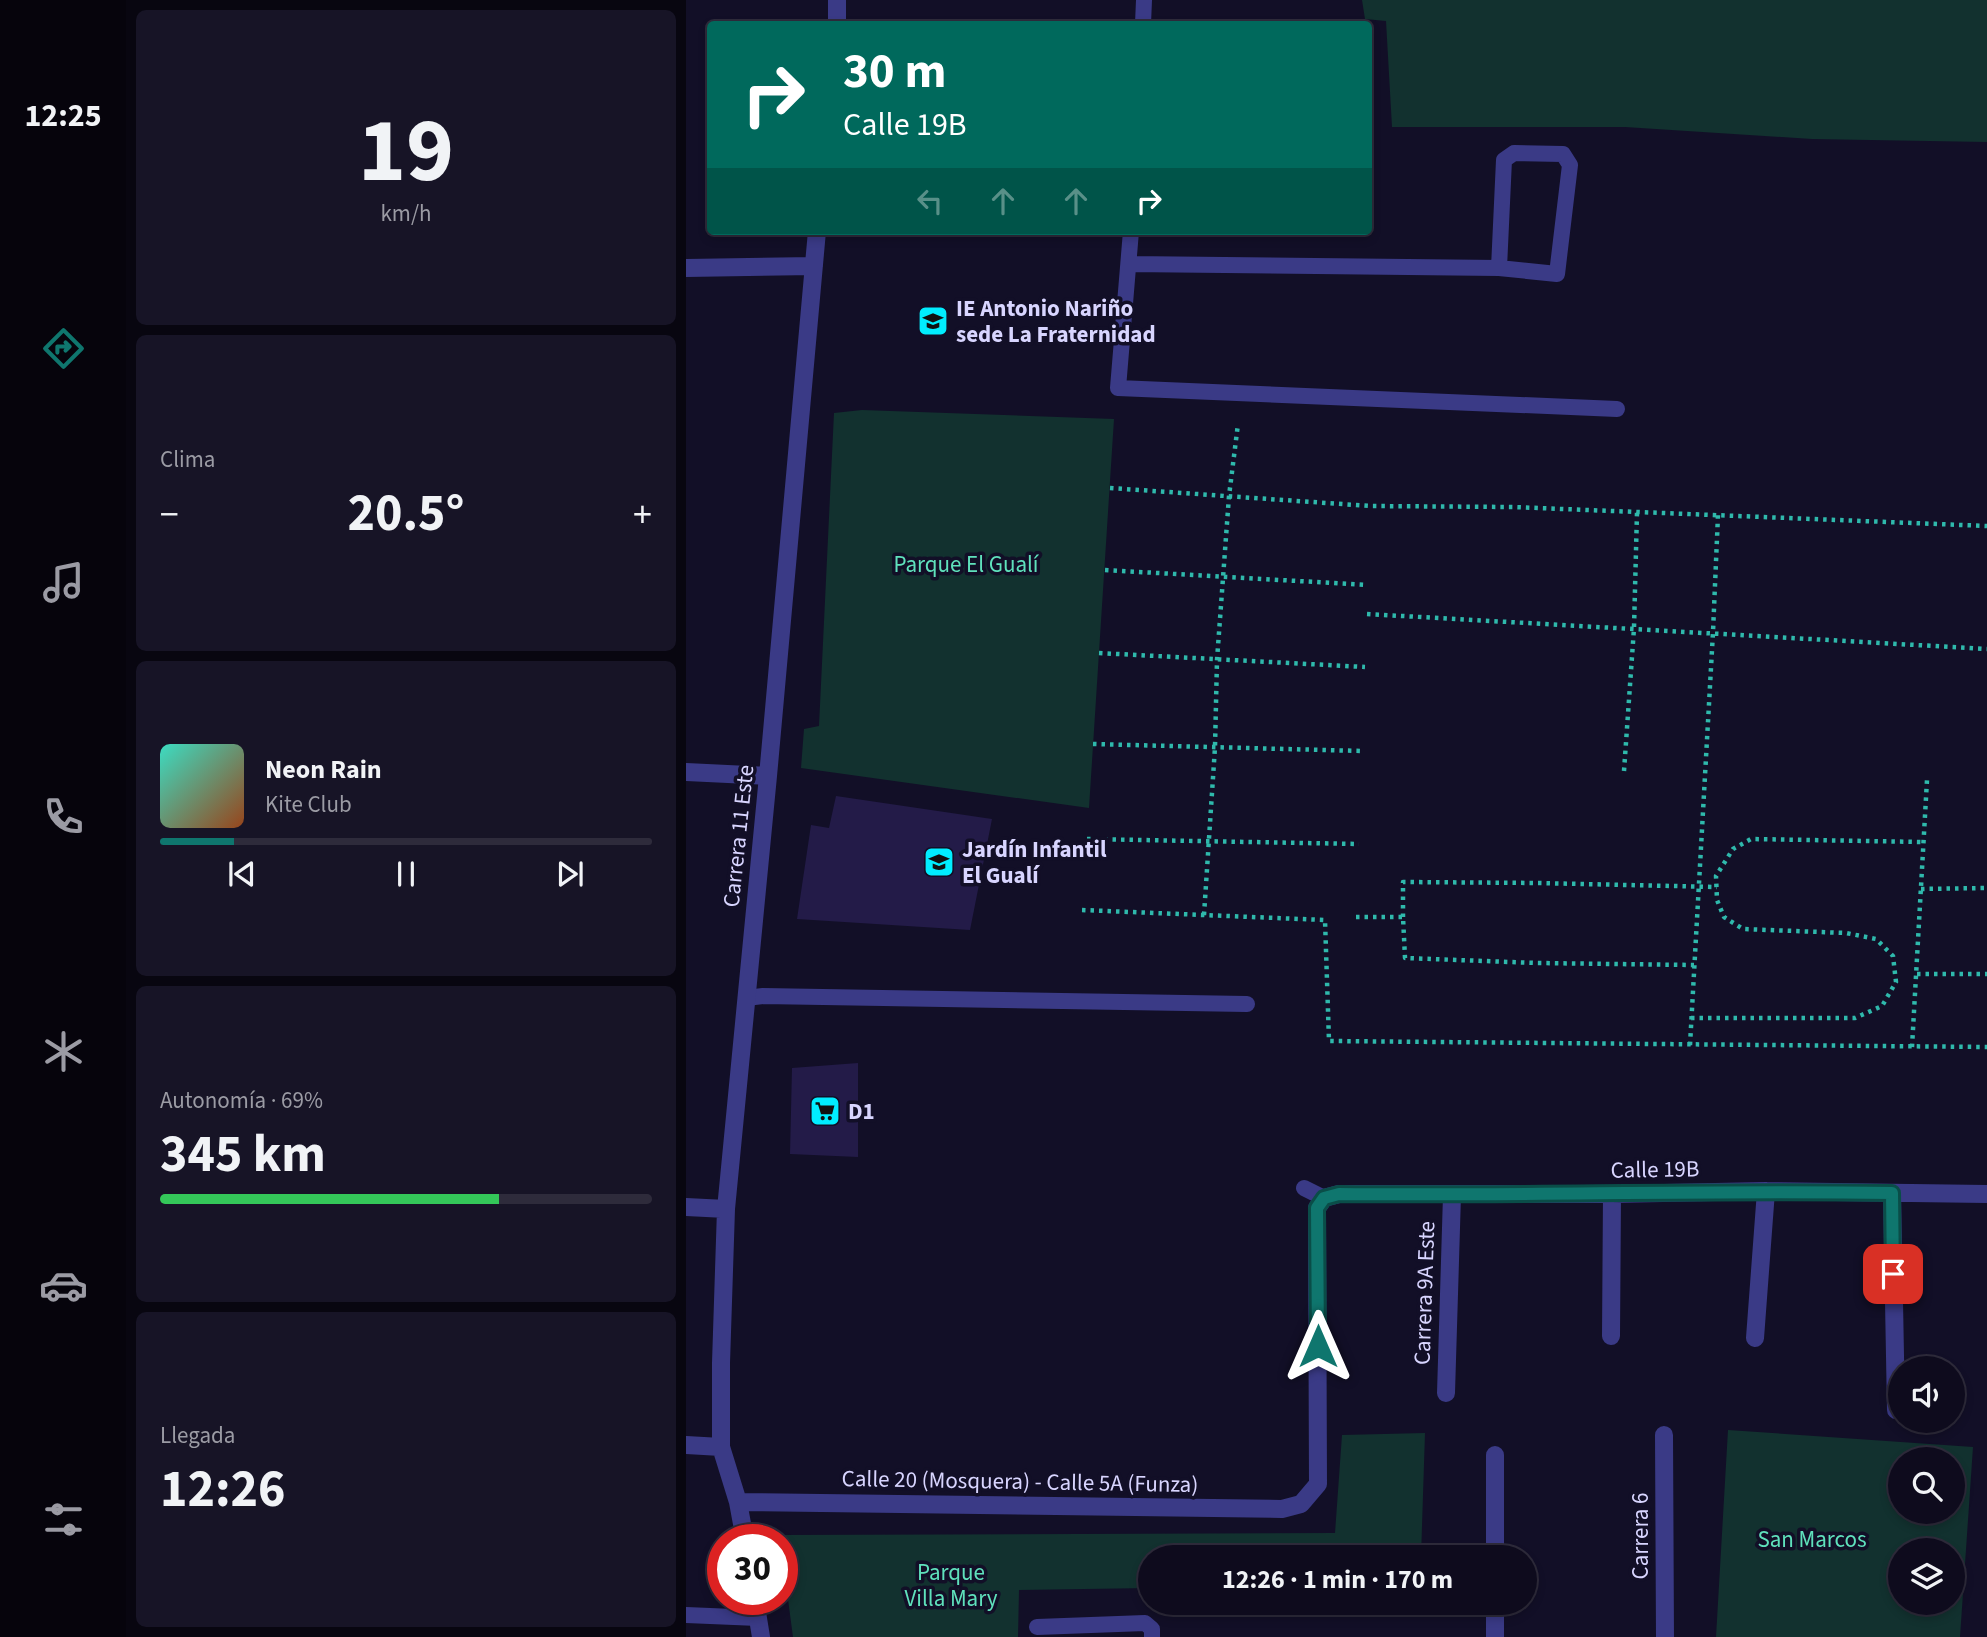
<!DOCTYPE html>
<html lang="es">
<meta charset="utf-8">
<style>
body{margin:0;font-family:"Source Sans 3",sans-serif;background:#171426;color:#f1f3f6;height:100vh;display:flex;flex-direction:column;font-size:26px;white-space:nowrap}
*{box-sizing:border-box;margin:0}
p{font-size:23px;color:#9b9ba4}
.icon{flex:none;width:38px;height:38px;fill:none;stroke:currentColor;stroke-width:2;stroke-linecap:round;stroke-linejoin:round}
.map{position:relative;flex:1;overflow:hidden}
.details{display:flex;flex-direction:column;gap:10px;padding:10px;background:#080610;width:560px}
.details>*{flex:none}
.top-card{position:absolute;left:21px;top:21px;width:665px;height:214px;border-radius:7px;box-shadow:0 4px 10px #0003,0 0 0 2px #2e2b3b;background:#00695c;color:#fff;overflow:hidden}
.fabs{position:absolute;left:1202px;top:1356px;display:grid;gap:14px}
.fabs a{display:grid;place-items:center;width:77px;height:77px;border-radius:50%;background:#0e0b1d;box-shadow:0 4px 10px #0003,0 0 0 2px #2e2b3b;font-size:35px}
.speed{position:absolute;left:21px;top:1524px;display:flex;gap:14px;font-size:35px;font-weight:700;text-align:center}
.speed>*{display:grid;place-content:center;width:91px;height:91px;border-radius:50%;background:#0e0b1d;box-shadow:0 4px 10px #0003,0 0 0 2px #2e2b3b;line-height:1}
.speed .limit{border:10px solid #d22;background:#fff;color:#111}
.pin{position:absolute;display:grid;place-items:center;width:60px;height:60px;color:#fff;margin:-30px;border-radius:14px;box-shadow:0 4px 10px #0006}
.me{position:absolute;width:77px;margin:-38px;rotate:0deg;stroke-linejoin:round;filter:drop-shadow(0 0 5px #0008)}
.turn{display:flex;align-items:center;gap:24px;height:147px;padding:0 21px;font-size:32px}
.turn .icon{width:91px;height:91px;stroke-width:2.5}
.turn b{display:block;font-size:49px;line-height:60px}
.lanes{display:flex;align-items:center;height:66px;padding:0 21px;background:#0003;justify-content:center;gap:35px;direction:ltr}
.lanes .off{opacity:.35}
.big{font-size:52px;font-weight:700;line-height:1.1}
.details .widget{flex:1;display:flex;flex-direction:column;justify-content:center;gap:10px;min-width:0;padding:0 24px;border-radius:10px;background:#171426}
.details .dial{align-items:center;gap:0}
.dial b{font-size:91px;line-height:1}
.song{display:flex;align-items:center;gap:21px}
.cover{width:84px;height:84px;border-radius:10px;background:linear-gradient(135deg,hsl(170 70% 55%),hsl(20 70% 35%))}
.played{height:7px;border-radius:4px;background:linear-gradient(90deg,#0f766e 15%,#2e2b3b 15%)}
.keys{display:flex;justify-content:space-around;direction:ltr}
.heat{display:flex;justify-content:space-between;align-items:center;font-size:38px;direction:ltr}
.charge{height:10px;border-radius:5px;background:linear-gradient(90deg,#34c759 69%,#2e2b3b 0)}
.trip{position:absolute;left:452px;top:1545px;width:399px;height:70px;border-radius:35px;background:#0e0b1d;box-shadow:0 4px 10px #0003,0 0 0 2px #2e2b3b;font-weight:700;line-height:70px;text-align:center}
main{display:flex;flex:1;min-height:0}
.tab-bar{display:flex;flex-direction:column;width:126px;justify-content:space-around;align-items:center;background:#06040c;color:#9b9ba4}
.tab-bar .icon{width:49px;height:49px}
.tab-bar .current{color:#0f766e}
.tab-bar b{font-size:32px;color:#f1f3f6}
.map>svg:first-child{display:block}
.green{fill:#12312f;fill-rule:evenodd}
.building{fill:#231b48}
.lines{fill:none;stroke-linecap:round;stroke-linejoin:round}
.path{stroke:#2fb9ac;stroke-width:4.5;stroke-dasharray:3.5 5;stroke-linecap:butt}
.service{stroke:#3a3a86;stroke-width:16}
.minor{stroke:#3a3a86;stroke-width:18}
.route-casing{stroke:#0a4d48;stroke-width:18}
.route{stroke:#0f766e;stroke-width:12}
.labels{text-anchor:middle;stroke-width:7;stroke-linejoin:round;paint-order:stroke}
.poi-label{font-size:23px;font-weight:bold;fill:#d8d5ff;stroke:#120f27;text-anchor:start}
.park-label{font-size:23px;fill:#5fe1bc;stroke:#120f27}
.street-label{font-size:23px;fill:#d8d5ff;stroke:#120f27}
</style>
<main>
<nav class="tab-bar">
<b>12:25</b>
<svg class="icon current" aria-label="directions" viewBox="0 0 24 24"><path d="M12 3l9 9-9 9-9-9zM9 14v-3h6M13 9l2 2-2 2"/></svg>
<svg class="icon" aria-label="music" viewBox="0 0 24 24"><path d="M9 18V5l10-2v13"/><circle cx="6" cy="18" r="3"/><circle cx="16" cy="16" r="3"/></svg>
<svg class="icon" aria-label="phone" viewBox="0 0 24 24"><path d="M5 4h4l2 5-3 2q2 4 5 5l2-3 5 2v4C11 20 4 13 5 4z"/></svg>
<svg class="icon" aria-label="climate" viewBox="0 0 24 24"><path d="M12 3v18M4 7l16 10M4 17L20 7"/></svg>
<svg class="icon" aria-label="car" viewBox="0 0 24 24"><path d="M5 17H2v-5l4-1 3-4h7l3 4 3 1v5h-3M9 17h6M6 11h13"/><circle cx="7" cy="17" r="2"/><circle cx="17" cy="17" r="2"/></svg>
<svg class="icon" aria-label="filters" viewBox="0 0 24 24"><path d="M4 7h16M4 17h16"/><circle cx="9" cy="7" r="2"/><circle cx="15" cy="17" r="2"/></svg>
</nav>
<section class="details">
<div class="widget dial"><b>19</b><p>km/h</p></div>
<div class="widget"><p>Clima</p>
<div class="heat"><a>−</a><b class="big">20.5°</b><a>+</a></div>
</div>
<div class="widget">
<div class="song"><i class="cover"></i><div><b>Neon Rain</b><p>Kite Club</p></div></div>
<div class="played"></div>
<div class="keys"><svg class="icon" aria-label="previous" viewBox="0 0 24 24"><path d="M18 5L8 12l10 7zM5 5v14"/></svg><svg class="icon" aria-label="pause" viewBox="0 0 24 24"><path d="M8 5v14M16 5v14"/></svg><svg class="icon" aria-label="next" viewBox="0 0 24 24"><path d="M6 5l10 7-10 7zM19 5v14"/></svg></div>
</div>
<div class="widget"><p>Autonomía · 69%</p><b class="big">345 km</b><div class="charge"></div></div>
<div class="widget"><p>Llegada</p><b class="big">12:26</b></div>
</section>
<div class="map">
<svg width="1301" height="1637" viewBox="0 0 1301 1637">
<rect width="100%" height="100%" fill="#120f27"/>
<!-- green -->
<path class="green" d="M676,0H1301V142L1126,139L939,127H706L700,21L679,19Z
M176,410L428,419L403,808L115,768L118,729L133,726L148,413Z
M1042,1430L1287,1447L1274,1637H1030ZM1214,1460H1267V1512H1214ZM1267,1550V1603H1214V1550Z
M739,1433L735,1557L464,1558V1588L333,1590L332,1637H107L96,1554V1540H94V1535L649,1533L656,1435Z"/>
<!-- building -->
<path class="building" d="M150,796L306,819L284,930L111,919L125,825L143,828Z
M172,1063V1157L104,1154L106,1068Z"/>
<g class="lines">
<!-- path -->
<path class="path" d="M424,488L684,506L827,507L1301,526
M419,570L682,585
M681,614L1301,649
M413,653L679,667
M407,744L677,751
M938,771L948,628L951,512
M401,839L673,844
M1235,889L1301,888
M396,910L639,920L643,1041L1301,1047
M518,915L529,747L531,660L543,496L552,424
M670,917H717L719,958L851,963L1008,965
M717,917V882L852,883L1031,887
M1231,974H1301
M1005,1018H1169L1196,1006L1210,982L1207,956L1190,939L1160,933L1057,929L1038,917L1031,900L1030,876L1047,849L1065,839L1238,842
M1004,1045L1027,632L1032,515
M1226,1047L1241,780"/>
<!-- service -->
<path class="service" d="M457,24L458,0
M445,231L432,388L931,409
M443,264L813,268L871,274L884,165L877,154L828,153L818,160L813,268
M60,998L77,996L561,1004
M618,1188L638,1198
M0,1615L72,1618
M351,1627L459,1623L466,1629V1637"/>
<!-- minor -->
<path class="minor" d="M151,24V0
M0,268L128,266
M0,772L82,776
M1206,1193L1210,1410
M0,1207L40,1209
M925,1336L926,1194
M1069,1338L1080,1191
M760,1393L766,1195
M978,1435L979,1637
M0,1445L35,1447
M52,1502L596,1509L615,1504L632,1484L631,1208L638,1198L653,1194H926L1080,1191L1301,1194
M59,1540L52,1502L35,1447V1363L40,1209L82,776L131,231
M809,1558V1455
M69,1600L75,1637
M809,1637V1603"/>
</g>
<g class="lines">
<!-- route casing -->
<g class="route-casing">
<path id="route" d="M632,1346L631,1208L638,1198L653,1194C837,1196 1021,1190 1206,1193L1207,1274"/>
</g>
<!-- route -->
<use href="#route" class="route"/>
</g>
<!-- icons -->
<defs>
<g id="school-square" transform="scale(1.575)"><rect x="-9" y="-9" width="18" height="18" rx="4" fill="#01edff" stroke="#120f27"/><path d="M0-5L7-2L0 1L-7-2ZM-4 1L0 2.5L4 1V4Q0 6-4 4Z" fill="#111"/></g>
<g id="supermarket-square" transform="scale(1.575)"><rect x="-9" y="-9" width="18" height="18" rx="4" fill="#01edff" stroke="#120f27"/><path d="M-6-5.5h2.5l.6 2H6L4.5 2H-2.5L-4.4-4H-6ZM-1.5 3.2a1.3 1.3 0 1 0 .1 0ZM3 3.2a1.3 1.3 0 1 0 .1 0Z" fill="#111"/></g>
</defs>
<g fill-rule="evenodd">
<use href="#school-square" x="247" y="321"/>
<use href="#school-square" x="253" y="862"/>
<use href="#supermarket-square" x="139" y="1111"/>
</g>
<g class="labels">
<!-- poi labels -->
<g class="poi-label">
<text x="270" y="316">IE Antonio Nariño<tspan x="270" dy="26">sede La Fraternidad</tspan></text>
<text x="276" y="857">Jardín Infantil<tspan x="276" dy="26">El Gualí</tspan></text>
<text x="162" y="1119">D1</text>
</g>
<!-- park labels -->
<g class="park-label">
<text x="280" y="572">Parque El Gualí</text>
<text x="1126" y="1547">San Marcos</text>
<text x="265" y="1580">Parque<tspan x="265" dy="26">Villa Mary</tspan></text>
</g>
<!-- street labels -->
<g class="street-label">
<text transform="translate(52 836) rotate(-84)" y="8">Carrera 11 Este</text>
<text transform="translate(969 1169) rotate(-1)" y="8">Calle 19B</text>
<text transform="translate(738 1293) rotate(-88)" y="8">Carrera 9A Este</text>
<text transform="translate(334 1481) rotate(1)" y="8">Calle 20 (Mosquera) - Calle 5A (Funza)</text>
<text transform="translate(954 1536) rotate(-90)" y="8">Carrera 6</text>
</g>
</g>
</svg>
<div class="fabs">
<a><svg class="icon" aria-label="sound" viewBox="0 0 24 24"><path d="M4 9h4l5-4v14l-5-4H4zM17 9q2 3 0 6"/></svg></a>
<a><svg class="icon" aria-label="search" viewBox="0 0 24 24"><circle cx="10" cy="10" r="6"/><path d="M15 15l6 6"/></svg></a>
<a><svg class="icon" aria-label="layers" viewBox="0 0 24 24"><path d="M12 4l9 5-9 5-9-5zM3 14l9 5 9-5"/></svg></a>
</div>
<div class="speed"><div class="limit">30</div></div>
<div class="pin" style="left:1207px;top:1274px;background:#d93025"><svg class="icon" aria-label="arrive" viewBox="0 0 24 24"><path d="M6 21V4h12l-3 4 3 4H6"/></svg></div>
<svg class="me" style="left:632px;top:1346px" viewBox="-20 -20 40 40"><path d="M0-17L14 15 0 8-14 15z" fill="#0f766e" stroke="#fff" stroke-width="4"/></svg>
<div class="trip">12:26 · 1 min · 170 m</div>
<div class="top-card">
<div class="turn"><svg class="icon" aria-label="right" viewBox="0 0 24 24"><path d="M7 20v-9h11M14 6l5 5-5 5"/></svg><div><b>30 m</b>Calle 19B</div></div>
<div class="lanes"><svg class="icon off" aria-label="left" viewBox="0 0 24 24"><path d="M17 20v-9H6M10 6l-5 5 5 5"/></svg><svg class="icon off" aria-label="ahead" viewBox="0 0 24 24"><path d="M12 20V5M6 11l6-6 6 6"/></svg><svg class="icon off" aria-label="ahead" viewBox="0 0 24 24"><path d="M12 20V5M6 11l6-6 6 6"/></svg><svg class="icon" aria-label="right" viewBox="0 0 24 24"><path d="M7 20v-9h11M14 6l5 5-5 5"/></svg></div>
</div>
</div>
</main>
